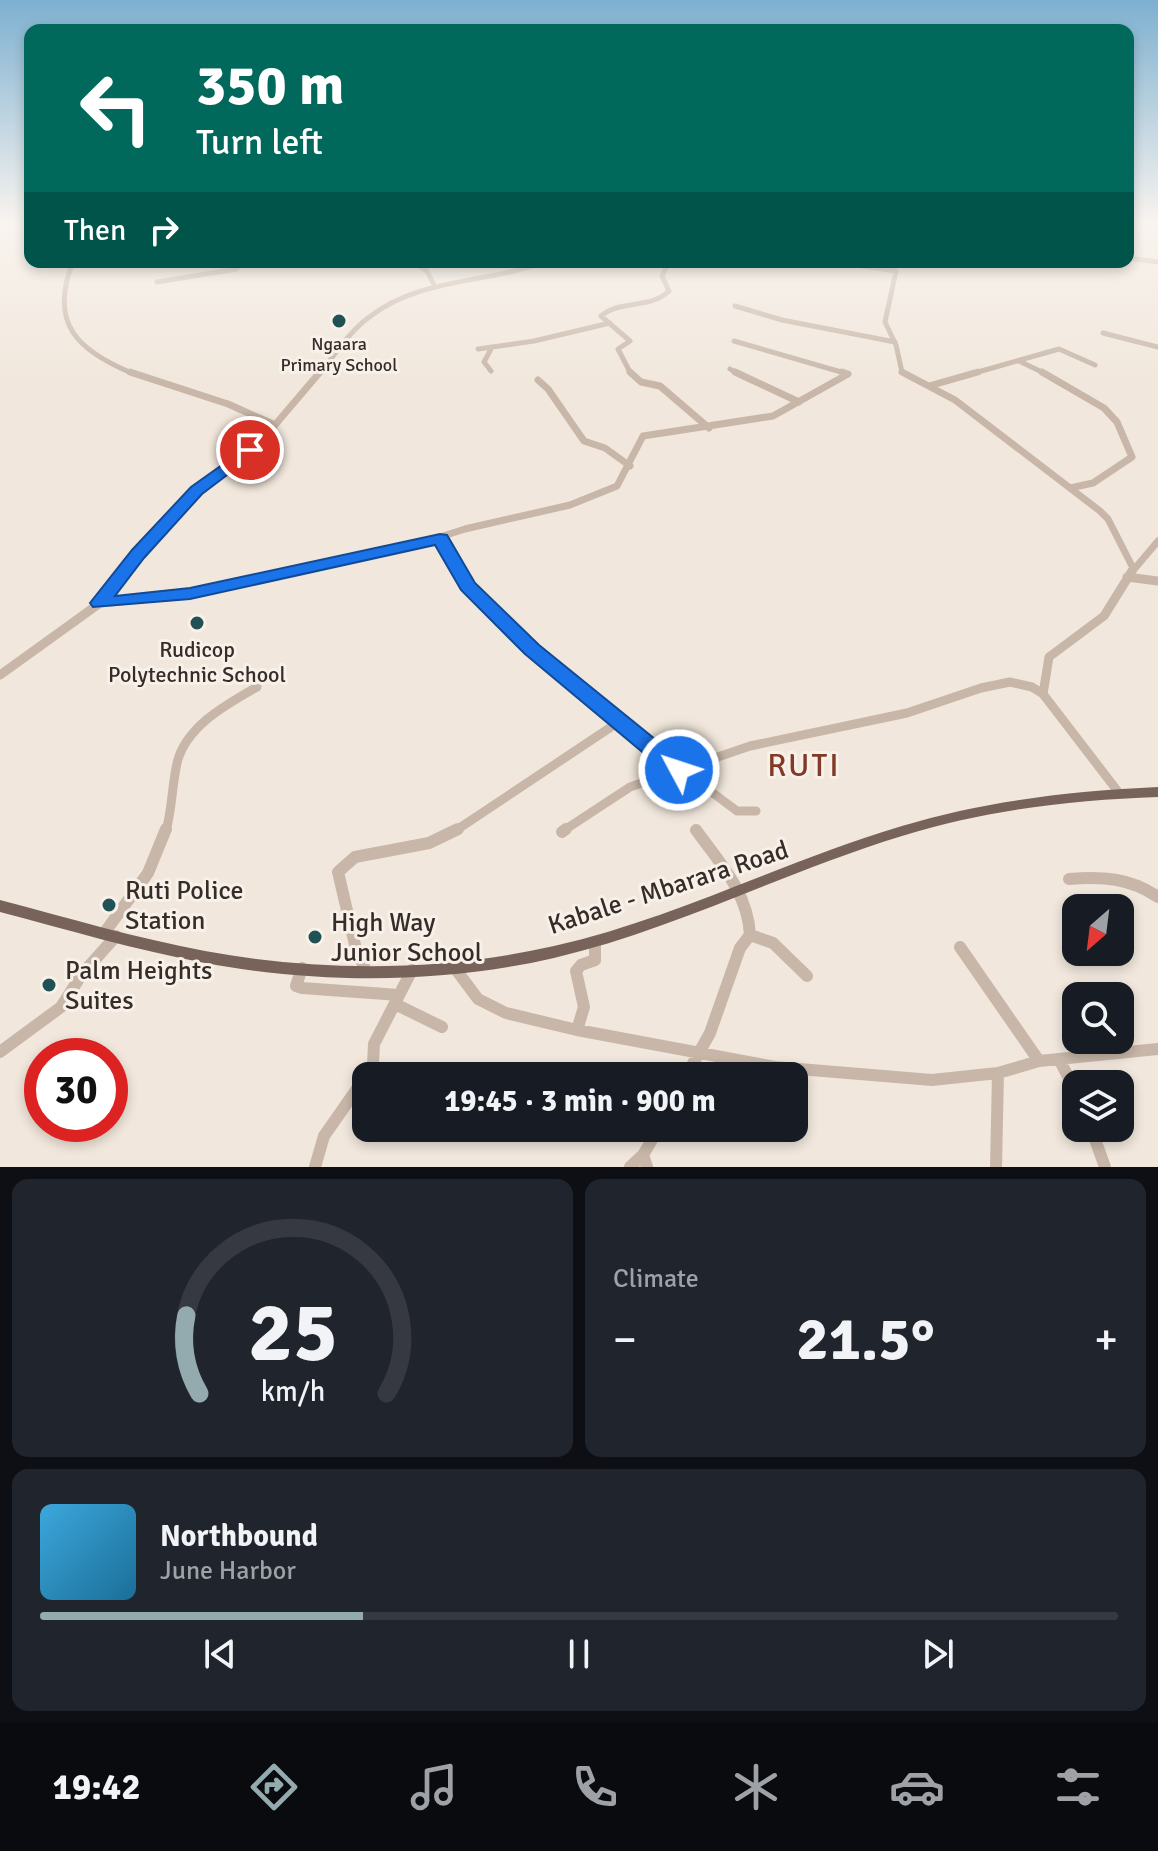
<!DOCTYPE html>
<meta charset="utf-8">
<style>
body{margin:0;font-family:Signika,sans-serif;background:#20242c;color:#f1f3f6;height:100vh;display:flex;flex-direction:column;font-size:30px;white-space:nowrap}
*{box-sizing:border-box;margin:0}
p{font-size:26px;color:#9ea1a6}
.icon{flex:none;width:44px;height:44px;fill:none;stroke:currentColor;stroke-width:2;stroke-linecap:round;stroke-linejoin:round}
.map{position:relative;height:1167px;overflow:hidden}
.side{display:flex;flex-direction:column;gap:12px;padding:12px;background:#0d0f14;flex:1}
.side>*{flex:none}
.hud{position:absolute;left:24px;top:24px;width:1110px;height:244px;border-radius:16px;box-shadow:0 4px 12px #0003;background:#00695c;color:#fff;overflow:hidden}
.needle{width:52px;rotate:208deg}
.buttons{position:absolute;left:1062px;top:894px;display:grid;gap:16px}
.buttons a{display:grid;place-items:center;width:72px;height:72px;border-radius:16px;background:#171b24;box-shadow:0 4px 12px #0003;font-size:40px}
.speed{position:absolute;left:24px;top:1038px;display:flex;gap:16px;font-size:40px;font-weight:700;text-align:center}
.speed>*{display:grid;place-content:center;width:104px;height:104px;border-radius:50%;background:#171b24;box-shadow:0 4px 12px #0003;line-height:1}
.speed .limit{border:12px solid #d22;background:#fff;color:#111}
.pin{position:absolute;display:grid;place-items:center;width:68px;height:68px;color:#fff;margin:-34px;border:4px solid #fff;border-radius:50%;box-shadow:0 2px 8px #0007}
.me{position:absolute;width:88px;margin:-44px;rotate:310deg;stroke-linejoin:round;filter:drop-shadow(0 0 6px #0008)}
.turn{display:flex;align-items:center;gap:28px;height:168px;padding:0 40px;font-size:36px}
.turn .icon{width:104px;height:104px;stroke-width:2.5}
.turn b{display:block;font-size:56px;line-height:68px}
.then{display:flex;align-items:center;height:76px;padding:0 40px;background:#0003;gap:16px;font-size:30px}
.big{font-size:60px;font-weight:700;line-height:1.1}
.side .card{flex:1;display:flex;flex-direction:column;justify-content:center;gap:12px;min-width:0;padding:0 28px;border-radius:16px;background:#20242c}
.side .dial{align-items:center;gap:0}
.dial svg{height:208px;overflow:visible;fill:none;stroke:#363941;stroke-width:7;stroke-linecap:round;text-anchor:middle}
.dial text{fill:#f1f3f6;stroke:none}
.song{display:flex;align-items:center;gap:24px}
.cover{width:96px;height:96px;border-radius:12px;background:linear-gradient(135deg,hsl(200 70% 55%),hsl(200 70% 35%))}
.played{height:8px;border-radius:4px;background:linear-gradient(90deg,#93abae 30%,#363941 30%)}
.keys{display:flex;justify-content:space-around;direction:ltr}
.heat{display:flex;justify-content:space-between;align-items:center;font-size:44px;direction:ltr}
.side .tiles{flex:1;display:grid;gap:12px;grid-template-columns:1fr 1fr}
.card:last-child{grid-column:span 2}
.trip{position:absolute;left:352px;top:1062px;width:456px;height:80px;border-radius:16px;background:#171b24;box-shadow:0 4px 12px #0003;font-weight:700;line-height:80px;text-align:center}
.dock{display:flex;height:128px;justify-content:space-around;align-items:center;background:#090b0e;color:#9ea1a6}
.dock .icon{width:56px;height:56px}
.dock .active{color:#93abae}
.dock b{font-size:36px;color:#f1f3f6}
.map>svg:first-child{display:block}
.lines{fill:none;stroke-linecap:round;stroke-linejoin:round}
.minor-far3{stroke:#c8b7a9;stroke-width:5}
.minor-far2{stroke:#c8b7a9;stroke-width:7}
.minor-far1{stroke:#c8b7a9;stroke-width:9}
.minor{stroke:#c8b7a9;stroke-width:12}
.major{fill:#77635a;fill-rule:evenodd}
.route{fill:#1a73e8;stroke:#114b97;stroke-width:2}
.poi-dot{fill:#205255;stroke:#f8f1e9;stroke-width:3}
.labels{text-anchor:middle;stroke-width:6;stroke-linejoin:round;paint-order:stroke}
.far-poi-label{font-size:18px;fill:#362c28;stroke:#f8f1e9}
.poi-label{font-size:22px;fill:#362c28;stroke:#f8f1e9}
.near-street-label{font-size:26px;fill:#362c28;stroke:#f8f1e9}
.near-poi-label{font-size:26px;fill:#362c28;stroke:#f8f1e9;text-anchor:start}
.near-quarter-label{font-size:32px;letter-spacing:2px;fill:#803a26;stroke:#f8f1e9}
</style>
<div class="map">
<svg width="1158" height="1167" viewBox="0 0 1158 1167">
<rect width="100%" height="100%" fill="#f1e7dc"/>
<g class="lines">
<!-- minor-far3 -->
<path class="minor-far3" d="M1128,258L1158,262
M73,262C48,324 78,351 134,374
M412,262L427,271L434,285
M836,262L896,271L885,322L896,345L902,372L906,374
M157,282L237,269L218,262
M735,306L782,320L895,342
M1103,333L1158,347
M734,341L848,374
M478,349L534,341L610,323
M491,349L484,362L491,371
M1019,361L1046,374
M730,369L738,374
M319,374C334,356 349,332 368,318C419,277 486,284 544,262
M631,374L618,349L630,341L601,316C621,299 649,310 669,291L662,276L669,262
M971,374L1059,349L1095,365"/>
<!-- minor-far2 -->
<path class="minor-far2" d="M130,372L228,404L275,425
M630,372L641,382L660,386L709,428
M735,372L799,402
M902,372L955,400L1100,511L1108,519L1132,566
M1042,372L1104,408L1117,422L1132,457L1093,483L1070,488
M538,380L548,389L584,441L605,448L630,466
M929,386L978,372
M440,539L460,573
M123,573L196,490L269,432L320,372
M288,573L415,545L465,529L570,505L617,486L643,436L773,416L848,374L842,372
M1131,573L1158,541"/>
<!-- minor-far1 -->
<path class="minor-far1" d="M459,571L468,586L532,650L679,770
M1127,577L1158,581
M100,603L190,594L297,571
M0,675L100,603L125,571
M682,770L737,811H756
M1119,793L1043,694L1049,657L1104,616L1132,571
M166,831C172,809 172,786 177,763C186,726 227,704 257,687
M455,831L620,721
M563,831L630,787L750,746L907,713L981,688L1010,682L1032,687L1043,694"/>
<!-- minor -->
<path class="minor" d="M562,832L566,829
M1069,879C1102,876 1130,878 1158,897
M105,932L148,873L166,829
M750,935L773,943L807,976
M960,947L1039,1061
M454,967L478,999L506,1013L577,1030L775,1067L932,1080L998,1073L1039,1061L1158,1049
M302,968L296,986L302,988L399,995
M366,971L356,949L338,872L355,857L429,843L458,829
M395,1004L442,1027
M577,1030L584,1007L576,971L581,965L595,960V942
M0,1052L61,1007L82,974L116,936
M1059,1059L1076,1092
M366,1076L373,1064L374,1044L412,970
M686,1076L710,1033L740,948L750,935C748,893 720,863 696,830
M1091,1128L1105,1167
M643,1155L647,1167
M315,1167L324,1136L366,1076
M630,1167L643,1155L659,1128
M996,1167L998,1073"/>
<!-- major -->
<path class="major" d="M1158,787V797C1071,800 985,810 902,836C784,872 674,930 554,958C441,984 319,984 205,963C136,950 68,930 0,912V900C68,918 136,938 205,951C319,972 440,972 554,946C674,919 784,861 902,826C985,801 1071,791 1158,787Z"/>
</g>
<!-- sky -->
<linearGradient id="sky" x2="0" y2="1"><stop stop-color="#7db0d0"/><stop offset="0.58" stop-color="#f9f4ef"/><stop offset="1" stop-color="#f9f4ef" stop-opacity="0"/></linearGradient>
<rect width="1158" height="384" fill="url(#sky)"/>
<!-- route -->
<path class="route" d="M250,445L256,446V453L202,494L144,558L115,596L190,588L440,534L447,535L475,583L539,645L687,765L690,770L687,776H671L525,654L461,590L435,545L190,599L93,607L90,603L132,550L191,487Z"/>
<!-- markers -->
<g class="poi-dot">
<circle cx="339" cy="321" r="8"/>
<circle cx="197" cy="623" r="8"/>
<circle cx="109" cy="905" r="8"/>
<circle cx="315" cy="937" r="8"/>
<circle cx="49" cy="985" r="8"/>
</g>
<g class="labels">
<!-- far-poi labels -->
<g class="far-poi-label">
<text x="339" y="350">Ngaara<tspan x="339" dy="21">Primary School</tspan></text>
</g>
<!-- poi labels -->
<g class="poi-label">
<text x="197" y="657">Rudicop<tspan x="197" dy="25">Polytechnic School</tspan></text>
</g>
<!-- near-street labels -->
<g class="near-street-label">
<text transform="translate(668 887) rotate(-18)" y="9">Kabale - Mbarara Road</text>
</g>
<!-- near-poi labels -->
<g class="near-poi-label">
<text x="125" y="899">Ruti Police<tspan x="125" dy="30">Station</tspan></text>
<text x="331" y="931">High Way<tspan x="331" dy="30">Junior School</tspan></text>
<text x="65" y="979">Palm Heights<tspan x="65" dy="30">Suites</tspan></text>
</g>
<!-- near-quarter labels -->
<g class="near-quarter-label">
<text x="804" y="776">RUTI</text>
</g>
</g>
</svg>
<div class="buttons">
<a><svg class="needle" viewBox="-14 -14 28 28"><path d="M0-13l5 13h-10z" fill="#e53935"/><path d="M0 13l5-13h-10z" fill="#9ea1a6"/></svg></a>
<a><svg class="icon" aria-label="search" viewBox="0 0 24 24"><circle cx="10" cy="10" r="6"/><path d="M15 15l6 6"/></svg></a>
<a><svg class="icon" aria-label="layers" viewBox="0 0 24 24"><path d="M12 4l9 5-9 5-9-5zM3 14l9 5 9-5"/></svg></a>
</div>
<div class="speed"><div class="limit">30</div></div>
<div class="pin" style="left:250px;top:450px;background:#d93025"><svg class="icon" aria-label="arrive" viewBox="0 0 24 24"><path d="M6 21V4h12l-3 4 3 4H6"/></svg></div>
<svg class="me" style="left:679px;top:770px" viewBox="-20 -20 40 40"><circle r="17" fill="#1a73e8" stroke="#fff" stroke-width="3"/><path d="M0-11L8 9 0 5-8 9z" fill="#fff"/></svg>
<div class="trip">19:45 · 3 min · 900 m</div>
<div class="hud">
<div class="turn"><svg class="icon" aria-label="left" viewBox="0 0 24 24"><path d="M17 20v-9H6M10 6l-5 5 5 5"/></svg><div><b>350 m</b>Turn left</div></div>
<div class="then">Then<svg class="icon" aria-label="right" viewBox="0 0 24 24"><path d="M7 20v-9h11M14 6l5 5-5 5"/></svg></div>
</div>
</div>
<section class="side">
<div class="tiles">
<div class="card dial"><svg viewBox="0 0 100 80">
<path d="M14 69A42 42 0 1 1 86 69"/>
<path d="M14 69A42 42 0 0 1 9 39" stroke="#93abae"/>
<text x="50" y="56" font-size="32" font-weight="700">25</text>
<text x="50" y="72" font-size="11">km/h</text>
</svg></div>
<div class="card"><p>Climate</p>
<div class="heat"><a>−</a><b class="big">21.5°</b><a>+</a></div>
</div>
<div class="card">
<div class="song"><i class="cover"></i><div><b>Northbound</b><p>June Harbor</p></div></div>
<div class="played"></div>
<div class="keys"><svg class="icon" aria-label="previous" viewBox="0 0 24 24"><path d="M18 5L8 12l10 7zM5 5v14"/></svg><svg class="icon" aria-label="pause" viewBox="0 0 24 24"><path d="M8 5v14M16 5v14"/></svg><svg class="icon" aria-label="next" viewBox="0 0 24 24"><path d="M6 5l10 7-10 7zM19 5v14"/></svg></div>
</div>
</div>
</section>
<nav class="dock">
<b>19:42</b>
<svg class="icon active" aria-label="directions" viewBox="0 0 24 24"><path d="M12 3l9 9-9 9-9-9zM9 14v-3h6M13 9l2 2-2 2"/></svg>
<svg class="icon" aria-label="music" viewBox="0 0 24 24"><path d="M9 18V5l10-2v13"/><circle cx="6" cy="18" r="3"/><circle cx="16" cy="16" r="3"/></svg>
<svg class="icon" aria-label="phone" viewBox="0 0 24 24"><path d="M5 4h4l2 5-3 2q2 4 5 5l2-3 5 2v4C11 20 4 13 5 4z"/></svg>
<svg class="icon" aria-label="climate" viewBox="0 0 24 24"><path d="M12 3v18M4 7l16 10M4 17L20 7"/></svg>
<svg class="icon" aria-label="car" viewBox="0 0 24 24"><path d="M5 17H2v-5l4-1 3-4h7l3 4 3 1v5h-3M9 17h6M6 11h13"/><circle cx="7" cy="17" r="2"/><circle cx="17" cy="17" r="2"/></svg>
<svg class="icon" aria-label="filters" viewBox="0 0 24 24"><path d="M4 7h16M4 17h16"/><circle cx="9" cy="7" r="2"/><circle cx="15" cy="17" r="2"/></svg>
</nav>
